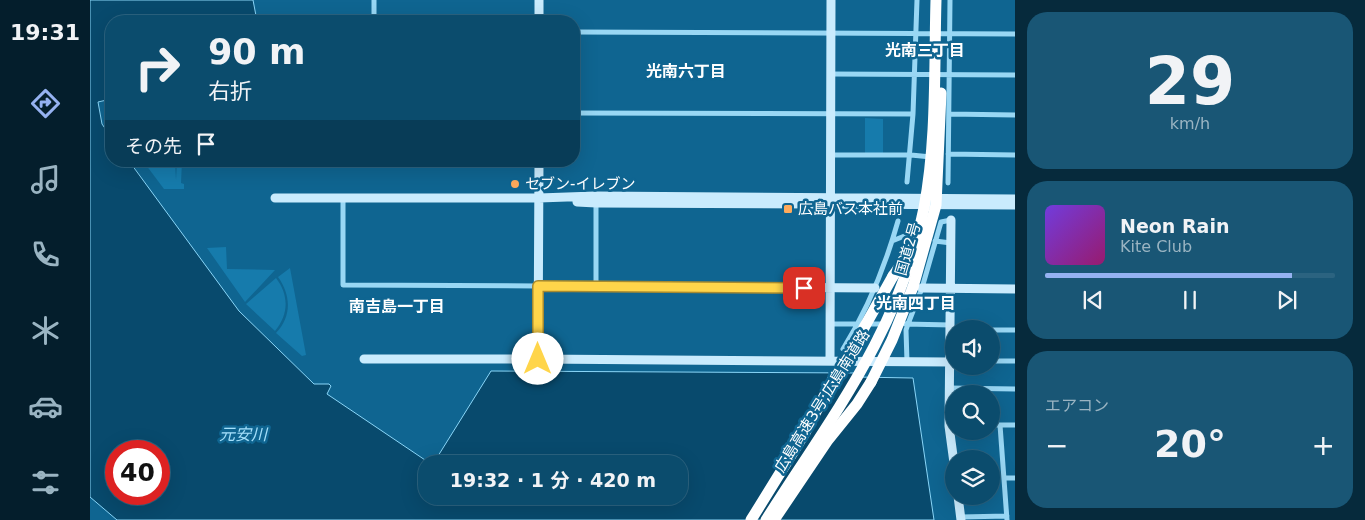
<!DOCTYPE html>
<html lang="ja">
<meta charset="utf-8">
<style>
body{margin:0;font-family:"DejaVu Sans","Noto Sans JP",sans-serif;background:#195675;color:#f1f3f6;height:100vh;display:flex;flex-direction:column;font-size:19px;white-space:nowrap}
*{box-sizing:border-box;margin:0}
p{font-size:16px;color:#9ab4c2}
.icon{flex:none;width:28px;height:28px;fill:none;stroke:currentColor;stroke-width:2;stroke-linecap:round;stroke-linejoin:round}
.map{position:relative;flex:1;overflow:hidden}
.details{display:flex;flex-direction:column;gap:12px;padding:12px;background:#062a3c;width:350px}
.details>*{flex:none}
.guide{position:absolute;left:15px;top:15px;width:475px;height:152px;border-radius:20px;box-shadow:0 5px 20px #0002,0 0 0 1px #2b6380;background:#0b4c6d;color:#f1f3f6;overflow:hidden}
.fabs{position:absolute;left:855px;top:320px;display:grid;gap:10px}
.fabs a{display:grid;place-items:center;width:55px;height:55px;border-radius:50%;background:#0b4c6d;box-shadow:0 5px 20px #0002,0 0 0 1px #2b6380;font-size:25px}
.speed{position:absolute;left:15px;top:440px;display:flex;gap:10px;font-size:25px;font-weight:700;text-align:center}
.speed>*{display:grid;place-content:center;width:65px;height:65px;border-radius:50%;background:#0b4c6d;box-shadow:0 5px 20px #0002,0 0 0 1px #2b6380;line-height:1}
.speed .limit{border:8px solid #d22;background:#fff;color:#111}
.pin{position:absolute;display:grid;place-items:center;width:42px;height:42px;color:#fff;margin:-21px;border-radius:10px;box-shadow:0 2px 8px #0006}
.me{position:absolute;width:55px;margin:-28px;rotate:0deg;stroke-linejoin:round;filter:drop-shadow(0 0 4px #0008)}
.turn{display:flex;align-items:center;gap:18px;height:105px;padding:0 20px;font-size:22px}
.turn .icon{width:65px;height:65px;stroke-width:2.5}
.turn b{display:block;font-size:35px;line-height:42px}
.then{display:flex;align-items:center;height:48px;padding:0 20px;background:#0003;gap:10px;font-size:19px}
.big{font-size:38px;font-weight:700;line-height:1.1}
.details .widget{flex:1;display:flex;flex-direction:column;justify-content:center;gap:8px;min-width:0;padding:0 18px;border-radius:20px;background:#195675}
.details .dial{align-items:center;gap:0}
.dial b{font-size:65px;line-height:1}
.song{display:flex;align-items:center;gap:15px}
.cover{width:60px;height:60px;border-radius:8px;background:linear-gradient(135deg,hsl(260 70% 55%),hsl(320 70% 35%))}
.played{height:5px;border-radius:2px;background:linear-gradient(90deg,#95b2f1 85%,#2b6380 85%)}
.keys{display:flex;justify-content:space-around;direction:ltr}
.heat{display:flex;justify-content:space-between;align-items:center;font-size:28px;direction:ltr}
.trip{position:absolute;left:328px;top:455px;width:270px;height:50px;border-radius:20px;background:#0b4c6d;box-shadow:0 5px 20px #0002,0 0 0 1px #2b6380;font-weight:700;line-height:50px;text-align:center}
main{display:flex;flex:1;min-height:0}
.tabs{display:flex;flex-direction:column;width:90px;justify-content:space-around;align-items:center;background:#041e2c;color:#9ab4c2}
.tabs .icon{width:35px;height:35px}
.tabs .active{color:#95b2f1}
.tabs b{font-size:22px;color:#f1f3f6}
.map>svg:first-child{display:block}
.green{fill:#167bac}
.water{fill:#084a6d;stroke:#8ad6f8;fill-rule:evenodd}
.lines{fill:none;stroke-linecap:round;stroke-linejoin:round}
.street{stroke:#99d7f4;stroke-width:5}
.secondary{stroke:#c9ebfd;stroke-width:9}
.highway{stroke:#fff;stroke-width:11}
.highway-bridge{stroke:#fff;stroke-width:11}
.route-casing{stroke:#a68a30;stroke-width:12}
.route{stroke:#ffd54a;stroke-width:9}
.poi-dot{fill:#ffab5c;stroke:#0f6591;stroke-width:2}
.labels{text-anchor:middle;stroke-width:5;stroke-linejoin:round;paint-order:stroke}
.poi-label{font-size:15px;fill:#fff;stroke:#0f6591;text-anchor:start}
.street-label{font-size:15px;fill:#fff;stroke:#0f6591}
.neighbourhood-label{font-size:16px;font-weight:bold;fill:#fff;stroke:#0f6591}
.water-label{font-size:16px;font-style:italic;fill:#a5e0fb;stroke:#0f6591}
</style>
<main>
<nav class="tabs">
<b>19:31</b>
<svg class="icon active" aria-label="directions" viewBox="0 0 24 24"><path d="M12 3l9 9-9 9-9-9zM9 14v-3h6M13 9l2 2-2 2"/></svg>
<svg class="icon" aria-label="music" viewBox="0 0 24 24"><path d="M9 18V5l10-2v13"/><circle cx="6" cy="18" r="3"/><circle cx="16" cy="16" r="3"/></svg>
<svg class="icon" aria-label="phone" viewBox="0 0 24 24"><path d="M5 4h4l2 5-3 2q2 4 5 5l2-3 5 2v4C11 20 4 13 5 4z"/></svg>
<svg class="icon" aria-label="climate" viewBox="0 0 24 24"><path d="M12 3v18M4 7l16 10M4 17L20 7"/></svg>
<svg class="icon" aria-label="car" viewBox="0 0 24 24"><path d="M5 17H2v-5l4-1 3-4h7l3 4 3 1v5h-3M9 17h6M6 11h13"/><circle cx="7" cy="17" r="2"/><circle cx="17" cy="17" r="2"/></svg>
<svg class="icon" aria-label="filters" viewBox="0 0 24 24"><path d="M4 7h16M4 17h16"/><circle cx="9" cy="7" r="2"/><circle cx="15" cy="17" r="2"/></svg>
</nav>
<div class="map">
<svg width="925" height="520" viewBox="0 0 925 520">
<rect width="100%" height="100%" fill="#0f6591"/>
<!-- green -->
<path class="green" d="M775,118L793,119V154H775Z
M53,161H85L86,180L87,161H92L91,183L94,184V189H74Z
M136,247L137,269L185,270L155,302L117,248Z
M200,268L216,355L212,356L186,333C202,316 201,295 188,277Z
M186,278C199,295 199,314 185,331L156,304Z"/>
<!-- water -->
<path class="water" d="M0,0H163L167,21H21V99L8,102L12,124L21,137V161H39L149,311L224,384H239L241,386L237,394L341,464H336V496H589V464H343L401,371L766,373V377L823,378L844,520H27L0,497ZM26,451H69V494H26Z"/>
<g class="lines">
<!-- street -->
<path class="street" d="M284,0V21
M484,32L925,34
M740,74L925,75
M484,113L823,114
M859,114L925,115
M858,154L925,155
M740,155H821L841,157
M817,182L823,114L827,0
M858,183L860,0
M253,198V285L448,286
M506,203V287
M802,241L827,231
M845,241L861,243
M740,324H794
M815,324L861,325
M901,330H925
M753,349C778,309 795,267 808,221
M901,361H925
M817,362L816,330L818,324L832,288L851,222L861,220
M860,388L925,389
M901,425H925
M910,425L917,520
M914,478H925
M871,517L917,516"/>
<!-- secondary -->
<path class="secondary" d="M449,21V0
M449,161L448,359L860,362
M185,198H449L505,196L925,199
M487,202L506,203L925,205
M861,220L859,426L864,463
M448,286L785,288
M832,288L925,289
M274,359H448
M740,361L741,0
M868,496L871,520"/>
<!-- highway -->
<path class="highway" d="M803,276L824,246
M823,287L846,205L851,93
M661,520L716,431L743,379
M684,520L738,440L767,404L781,382"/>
<!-- highway-bridge -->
<path class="highway-bridge" d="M743,379L766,342L803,276
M781,382L802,340L823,287
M676,520C740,419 811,329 834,208C847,140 844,69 846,0"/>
</g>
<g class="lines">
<!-- route casing -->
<g class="route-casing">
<path id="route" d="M448,359V286L714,288"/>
</g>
<!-- route -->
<use href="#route" class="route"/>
</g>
<!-- markers -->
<g class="poi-dot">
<circle cx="425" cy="184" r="5"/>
<rect x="693" y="204" width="10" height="10" rx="2.5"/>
</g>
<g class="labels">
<!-- poi labels -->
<g class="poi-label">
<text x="435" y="189">セブン-イレブン</text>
<text x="708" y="214">広島バス本社前</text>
</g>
<!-- street labels -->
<g class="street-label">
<text transform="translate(818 249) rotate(-74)" y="5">国道2号</text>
<text transform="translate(732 401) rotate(-58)" y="5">広島高速3号;広島南道路</text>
</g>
<!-- neighbourhood labels -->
<g class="neighbourhood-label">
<text x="835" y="56">光南三丁目</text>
<text x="596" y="77">光南六丁目</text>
<text x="826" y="309">光南四丁目</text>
<text x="307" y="312">南吉島一丁目</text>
</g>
<!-- water labels -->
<g class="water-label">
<text x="153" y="440">元安川</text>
</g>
</g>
</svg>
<div class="fabs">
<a><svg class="icon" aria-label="sound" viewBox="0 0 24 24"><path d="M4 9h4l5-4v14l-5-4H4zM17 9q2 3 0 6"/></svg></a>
<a><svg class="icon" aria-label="search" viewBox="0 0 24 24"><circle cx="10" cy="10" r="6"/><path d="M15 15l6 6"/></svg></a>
<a><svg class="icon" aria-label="layers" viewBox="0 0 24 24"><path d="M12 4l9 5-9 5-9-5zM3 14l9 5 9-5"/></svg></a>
</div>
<div class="speed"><div class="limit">40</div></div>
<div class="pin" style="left:714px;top:288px;background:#d93025"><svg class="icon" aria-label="arrive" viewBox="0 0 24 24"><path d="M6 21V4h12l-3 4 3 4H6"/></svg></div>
<svg class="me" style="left:448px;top:359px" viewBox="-20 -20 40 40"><circle r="19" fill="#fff"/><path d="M0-13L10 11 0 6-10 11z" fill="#ffd54a"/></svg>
<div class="trip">19:32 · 1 分 · 420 m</div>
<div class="guide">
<div class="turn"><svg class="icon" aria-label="right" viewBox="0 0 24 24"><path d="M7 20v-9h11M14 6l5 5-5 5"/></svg><div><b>90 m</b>右折</div></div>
<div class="then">その先<svg class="icon" aria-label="arrive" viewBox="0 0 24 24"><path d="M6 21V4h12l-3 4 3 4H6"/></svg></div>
</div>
</div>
<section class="details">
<div class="widget dial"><b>29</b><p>km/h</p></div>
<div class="widget">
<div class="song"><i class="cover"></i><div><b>Neon Rain</b><p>Kite Club</p></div></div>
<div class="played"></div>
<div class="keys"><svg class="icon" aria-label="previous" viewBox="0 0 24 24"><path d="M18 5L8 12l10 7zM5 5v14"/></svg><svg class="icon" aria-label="pause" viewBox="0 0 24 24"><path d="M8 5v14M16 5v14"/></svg><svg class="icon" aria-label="next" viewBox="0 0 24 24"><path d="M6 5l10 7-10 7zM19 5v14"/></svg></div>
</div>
<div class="widget"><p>エアコン</p>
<div class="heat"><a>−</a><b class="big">20°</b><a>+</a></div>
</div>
</section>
</main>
